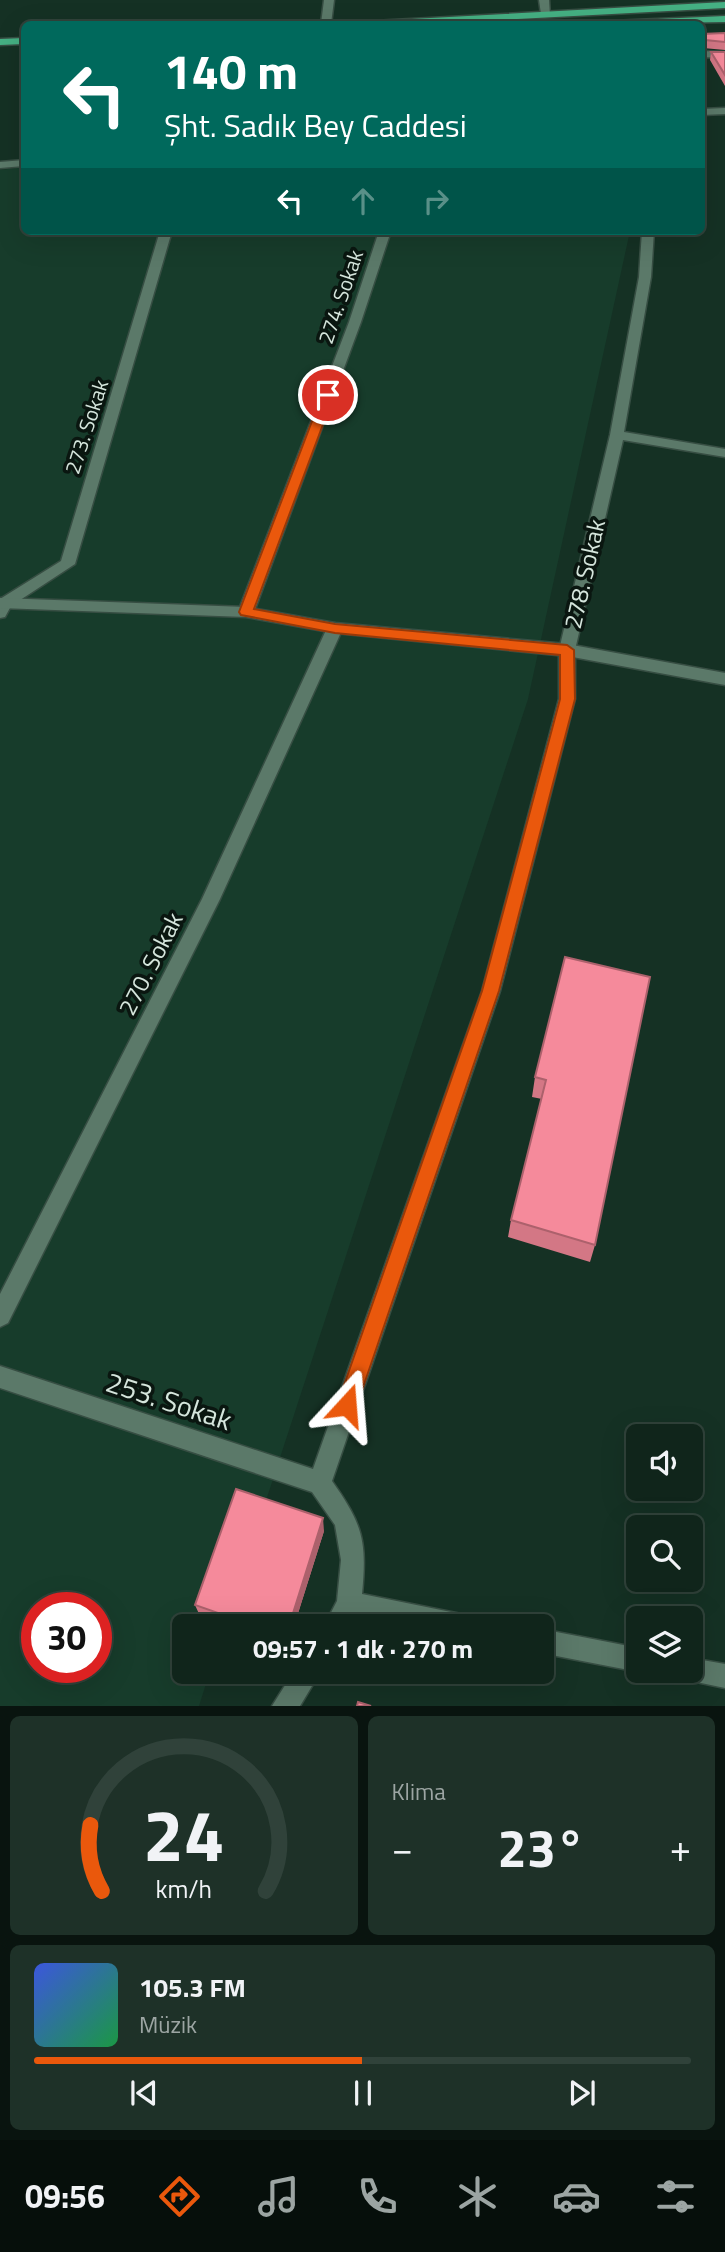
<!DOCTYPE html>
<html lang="tr">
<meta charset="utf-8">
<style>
body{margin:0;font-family:"Titillium Web",sans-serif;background:#1e3128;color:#f1f3f6;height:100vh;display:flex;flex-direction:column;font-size:26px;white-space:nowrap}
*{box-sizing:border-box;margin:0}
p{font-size:23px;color:#9ca5a3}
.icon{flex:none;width:38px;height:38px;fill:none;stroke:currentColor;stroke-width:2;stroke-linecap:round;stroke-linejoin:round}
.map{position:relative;height:1706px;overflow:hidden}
.side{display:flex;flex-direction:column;gap:10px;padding:10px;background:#09140f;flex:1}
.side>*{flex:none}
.guide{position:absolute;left:21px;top:21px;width:684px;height:214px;border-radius:10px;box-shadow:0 7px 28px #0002,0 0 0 2px #30423a;background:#00695c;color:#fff;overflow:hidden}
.tools{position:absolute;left:626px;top:1424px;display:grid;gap:14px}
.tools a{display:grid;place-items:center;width:77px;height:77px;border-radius:10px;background:#10251b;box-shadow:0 7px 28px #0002,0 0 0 2px #30423a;font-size:35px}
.speed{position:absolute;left:21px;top:1592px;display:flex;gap:14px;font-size:35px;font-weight:700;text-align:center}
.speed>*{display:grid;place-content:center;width:91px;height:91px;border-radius:50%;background:#10251b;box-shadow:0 7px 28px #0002,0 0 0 2px #30423a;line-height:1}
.speed .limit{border:10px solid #d22;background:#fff;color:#111}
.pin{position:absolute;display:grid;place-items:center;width:60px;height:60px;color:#fff;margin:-30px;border:4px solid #fff;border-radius:50%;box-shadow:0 2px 7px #0007}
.me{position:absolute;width:77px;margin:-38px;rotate:19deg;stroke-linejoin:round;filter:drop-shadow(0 0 5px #0008)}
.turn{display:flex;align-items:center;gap:24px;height:147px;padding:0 28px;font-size:32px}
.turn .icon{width:91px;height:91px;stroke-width:2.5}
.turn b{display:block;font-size:49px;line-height:60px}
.lanes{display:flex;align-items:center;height:66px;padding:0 28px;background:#0003;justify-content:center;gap:35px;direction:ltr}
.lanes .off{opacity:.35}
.big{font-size:52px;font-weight:700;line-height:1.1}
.side .widget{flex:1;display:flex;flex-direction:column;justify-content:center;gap:10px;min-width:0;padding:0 24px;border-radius:10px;background:#1e3128}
.side .dial{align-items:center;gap:0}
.dial svg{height:182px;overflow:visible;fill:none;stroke:#30423a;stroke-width:7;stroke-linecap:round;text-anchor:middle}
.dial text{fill:#f1f3f6;stroke:none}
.song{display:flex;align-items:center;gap:21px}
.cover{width:84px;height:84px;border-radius:10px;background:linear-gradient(135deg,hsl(230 70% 55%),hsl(140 70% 35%))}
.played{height:7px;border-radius:4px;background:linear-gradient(90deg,#ea580c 50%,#30423a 50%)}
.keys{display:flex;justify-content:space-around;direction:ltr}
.heat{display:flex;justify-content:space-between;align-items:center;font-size:38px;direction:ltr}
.side .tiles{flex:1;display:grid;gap:10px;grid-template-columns:1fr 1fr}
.widget:last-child{grid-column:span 2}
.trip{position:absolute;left:172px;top:1614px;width:382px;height:70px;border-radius:10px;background:#10251b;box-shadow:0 7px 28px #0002,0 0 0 2px #30423a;font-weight:700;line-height:70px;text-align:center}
.dock{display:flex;height:112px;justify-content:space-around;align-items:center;background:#060f0b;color:#9ca5a3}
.dock .icon{width:49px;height:49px}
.dock .on{color:#ea580c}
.dock b{font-size:32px;color:#f1f3f6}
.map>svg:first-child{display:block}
.built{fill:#173c2b;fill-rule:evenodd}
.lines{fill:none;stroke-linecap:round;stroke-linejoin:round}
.lane-casing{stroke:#374e43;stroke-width:3}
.street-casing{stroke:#374e43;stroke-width:3}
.secondary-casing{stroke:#374e43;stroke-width:3}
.primary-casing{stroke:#374e43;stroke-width:3}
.lane{fill:#5b7969;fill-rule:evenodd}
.street{fill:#5b7969;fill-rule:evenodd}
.secondary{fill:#5b7969;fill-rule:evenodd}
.primary{fill:#45b083;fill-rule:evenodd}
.wall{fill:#d37785}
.shaded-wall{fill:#ac616c}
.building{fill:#f58a9b;stroke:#ac616c;stroke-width:2}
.route{fill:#ea580c;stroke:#983908;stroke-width:2}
.labels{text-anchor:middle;stroke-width:7;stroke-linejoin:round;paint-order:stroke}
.far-street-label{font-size:21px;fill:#d5e5dc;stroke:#0a1610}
.street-label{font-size:24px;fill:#d5e5dc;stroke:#0a1610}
.near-street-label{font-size:28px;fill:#d5e5dc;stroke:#0a1610}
</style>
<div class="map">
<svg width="725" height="1706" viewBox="0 0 725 1706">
<rect width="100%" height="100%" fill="#153124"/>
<!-- built -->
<path class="built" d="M24,167V231H630L528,699L225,1626H184V1671H210L199,1706H0V170ZM37,1608H96V1668H37Z"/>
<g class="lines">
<!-- lane casing -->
<g class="lane-casing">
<path id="lane" d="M702,51L725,52V58L702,57Z"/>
</g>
<!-- street casing -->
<g class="street-casing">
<path id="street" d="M324,0H334L331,24H321Z
M539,0H549L550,16L541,14Z
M160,231H172L75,564L11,606L5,617L0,618V599L61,561Z
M379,231H391L361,322L254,612L251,616H241L238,612L349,322Z
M642,231H654L651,277L624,432L725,449V457L623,440L575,650V699L500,991L332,1481C363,1525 367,1541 362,1594L461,1614L470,1617L473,1626H398L355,1617L350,1626H324L337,1601L341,1560L335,1525L312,1492L0,1388V1366L313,1469L482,991L559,699V650L610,435L639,277Z
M335,623L343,628L220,899L8,1323L0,1327V1294L202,899L327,628Z
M541,1629L639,1648V1671H642L639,1672L541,1653Z
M691,1658L725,1664V1688L682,1679L679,1671H691Z
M294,1671H321L300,1706H272Z"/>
</g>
<!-- secondary casing -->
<g class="secondary-casing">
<path id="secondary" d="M725,108V114L702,115V109Z
M24,160V166L0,168V162Z
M0,598L246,607L335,623L567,644L725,673V685L567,656L335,633L246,617L0,608Z"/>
</g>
<!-- primary casing -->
<g class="primary-casing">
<path id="primary" d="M725,2V8L421,24H369L374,21Z
M725,16V22L607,24L612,21Z
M24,38V44L0,45V39Z"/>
</g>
<!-- lane -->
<use href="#lane" class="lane"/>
<!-- street -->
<use href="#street" class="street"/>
<!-- secondary -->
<use href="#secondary" class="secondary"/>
<!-- primary -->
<use href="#primary" class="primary"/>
</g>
<!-- wall -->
<path class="wall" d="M725,33V50L703,48L702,46V34Z
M711,52H725V86L710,60Z
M565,957L595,1245L590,1262L508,1237L511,1220L542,1099L532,1097L535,1077Z
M324,1531L294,1626H228L200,1616L195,1605Z"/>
<!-- shaded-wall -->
<path class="shaded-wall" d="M323,1518L324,1531L294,1626H289Z"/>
<!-- building -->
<path class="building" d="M725,33V42L705,40L702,35V34Z
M711,52H725V75Z
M565,957L650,977L595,1245L511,1220L546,1080L535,1077Z
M236,1489L323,1518L289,1626H255L195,1605Z
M358,1702L371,1706H357Z"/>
<!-- route -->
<path class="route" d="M328,391L334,395L254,609L335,624L567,645L574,650L575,699L499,991L357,1405L354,1412L347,1415L340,1412L337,1405L482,991L560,699V655L335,633L241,615L239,612L322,395Z"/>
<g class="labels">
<!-- far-street labels -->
<g class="far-street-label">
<text transform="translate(341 297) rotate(-71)" y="7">274. Sokak</text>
<text transform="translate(87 427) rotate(-72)" y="7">273. Sokak</text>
</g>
<!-- street labels -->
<g class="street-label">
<text transform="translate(585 574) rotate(-77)" y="8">278. Sokak</text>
<text transform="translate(151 964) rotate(-63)" y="8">270. Sokak</text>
</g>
<!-- near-street labels -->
<g class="near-street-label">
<text transform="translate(169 1401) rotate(18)" y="10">253. Sokak</text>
</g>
</g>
</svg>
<div class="tools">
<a><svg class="icon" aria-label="sound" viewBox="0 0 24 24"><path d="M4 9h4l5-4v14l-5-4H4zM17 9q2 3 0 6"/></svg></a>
<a><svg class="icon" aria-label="search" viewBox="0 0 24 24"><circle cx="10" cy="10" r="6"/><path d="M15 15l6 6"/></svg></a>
<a><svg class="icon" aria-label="layers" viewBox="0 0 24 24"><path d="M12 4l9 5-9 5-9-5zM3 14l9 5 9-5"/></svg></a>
</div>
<div class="speed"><div class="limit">30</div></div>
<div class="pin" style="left:328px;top:395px;background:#d93025"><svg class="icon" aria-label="arrive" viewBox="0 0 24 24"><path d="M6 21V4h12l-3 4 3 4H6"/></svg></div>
<svg class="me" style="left:347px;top:1405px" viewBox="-20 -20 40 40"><path d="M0-17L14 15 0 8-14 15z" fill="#ea580c" stroke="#fff" stroke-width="4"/></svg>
<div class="trip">09:57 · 1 dk · 270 m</div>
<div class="guide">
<div class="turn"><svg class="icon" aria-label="left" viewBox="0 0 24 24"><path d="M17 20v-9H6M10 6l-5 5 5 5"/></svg><div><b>140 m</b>Şht. Sadık Bey Caddesi</div></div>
<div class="lanes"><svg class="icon" aria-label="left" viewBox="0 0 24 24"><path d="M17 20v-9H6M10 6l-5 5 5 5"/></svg><svg class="icon off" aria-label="ahead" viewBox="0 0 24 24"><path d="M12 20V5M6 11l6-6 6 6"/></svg><svg class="icon off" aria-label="right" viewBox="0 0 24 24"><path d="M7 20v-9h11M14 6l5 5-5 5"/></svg></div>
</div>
</div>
<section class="side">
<div class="tiles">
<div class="widget dial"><svg viewBox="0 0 100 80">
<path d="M14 69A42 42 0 1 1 86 69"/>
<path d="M14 69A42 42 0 0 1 9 40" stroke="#ea580c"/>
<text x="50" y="56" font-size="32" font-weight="700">24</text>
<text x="50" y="72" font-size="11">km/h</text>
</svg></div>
<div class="widget"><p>Klima</p>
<div class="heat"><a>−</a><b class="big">23°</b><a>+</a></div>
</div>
<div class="widget">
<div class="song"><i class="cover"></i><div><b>105.3 FM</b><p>Müzik</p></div></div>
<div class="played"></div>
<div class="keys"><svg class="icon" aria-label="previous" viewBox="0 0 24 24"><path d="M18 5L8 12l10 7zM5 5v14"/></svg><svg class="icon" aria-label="pause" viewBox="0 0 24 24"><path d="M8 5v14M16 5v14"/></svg><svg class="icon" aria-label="next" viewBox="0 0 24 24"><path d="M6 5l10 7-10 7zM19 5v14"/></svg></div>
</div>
</div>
</section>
<nav class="dock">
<b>09:56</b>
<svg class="icon on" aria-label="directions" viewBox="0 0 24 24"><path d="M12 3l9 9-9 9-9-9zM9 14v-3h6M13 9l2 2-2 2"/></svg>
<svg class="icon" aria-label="music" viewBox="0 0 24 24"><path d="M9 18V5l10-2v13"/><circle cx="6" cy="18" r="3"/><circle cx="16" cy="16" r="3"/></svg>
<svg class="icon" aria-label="phone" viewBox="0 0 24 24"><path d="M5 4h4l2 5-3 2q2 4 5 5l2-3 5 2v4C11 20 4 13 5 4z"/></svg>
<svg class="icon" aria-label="climate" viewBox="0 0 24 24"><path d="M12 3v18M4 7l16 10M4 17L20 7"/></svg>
<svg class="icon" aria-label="car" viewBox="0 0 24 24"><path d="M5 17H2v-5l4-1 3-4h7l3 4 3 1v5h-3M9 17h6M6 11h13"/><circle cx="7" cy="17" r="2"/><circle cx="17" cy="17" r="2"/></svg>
<svg class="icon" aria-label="filters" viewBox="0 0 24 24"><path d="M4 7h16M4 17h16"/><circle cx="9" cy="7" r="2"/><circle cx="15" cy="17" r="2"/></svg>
</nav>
